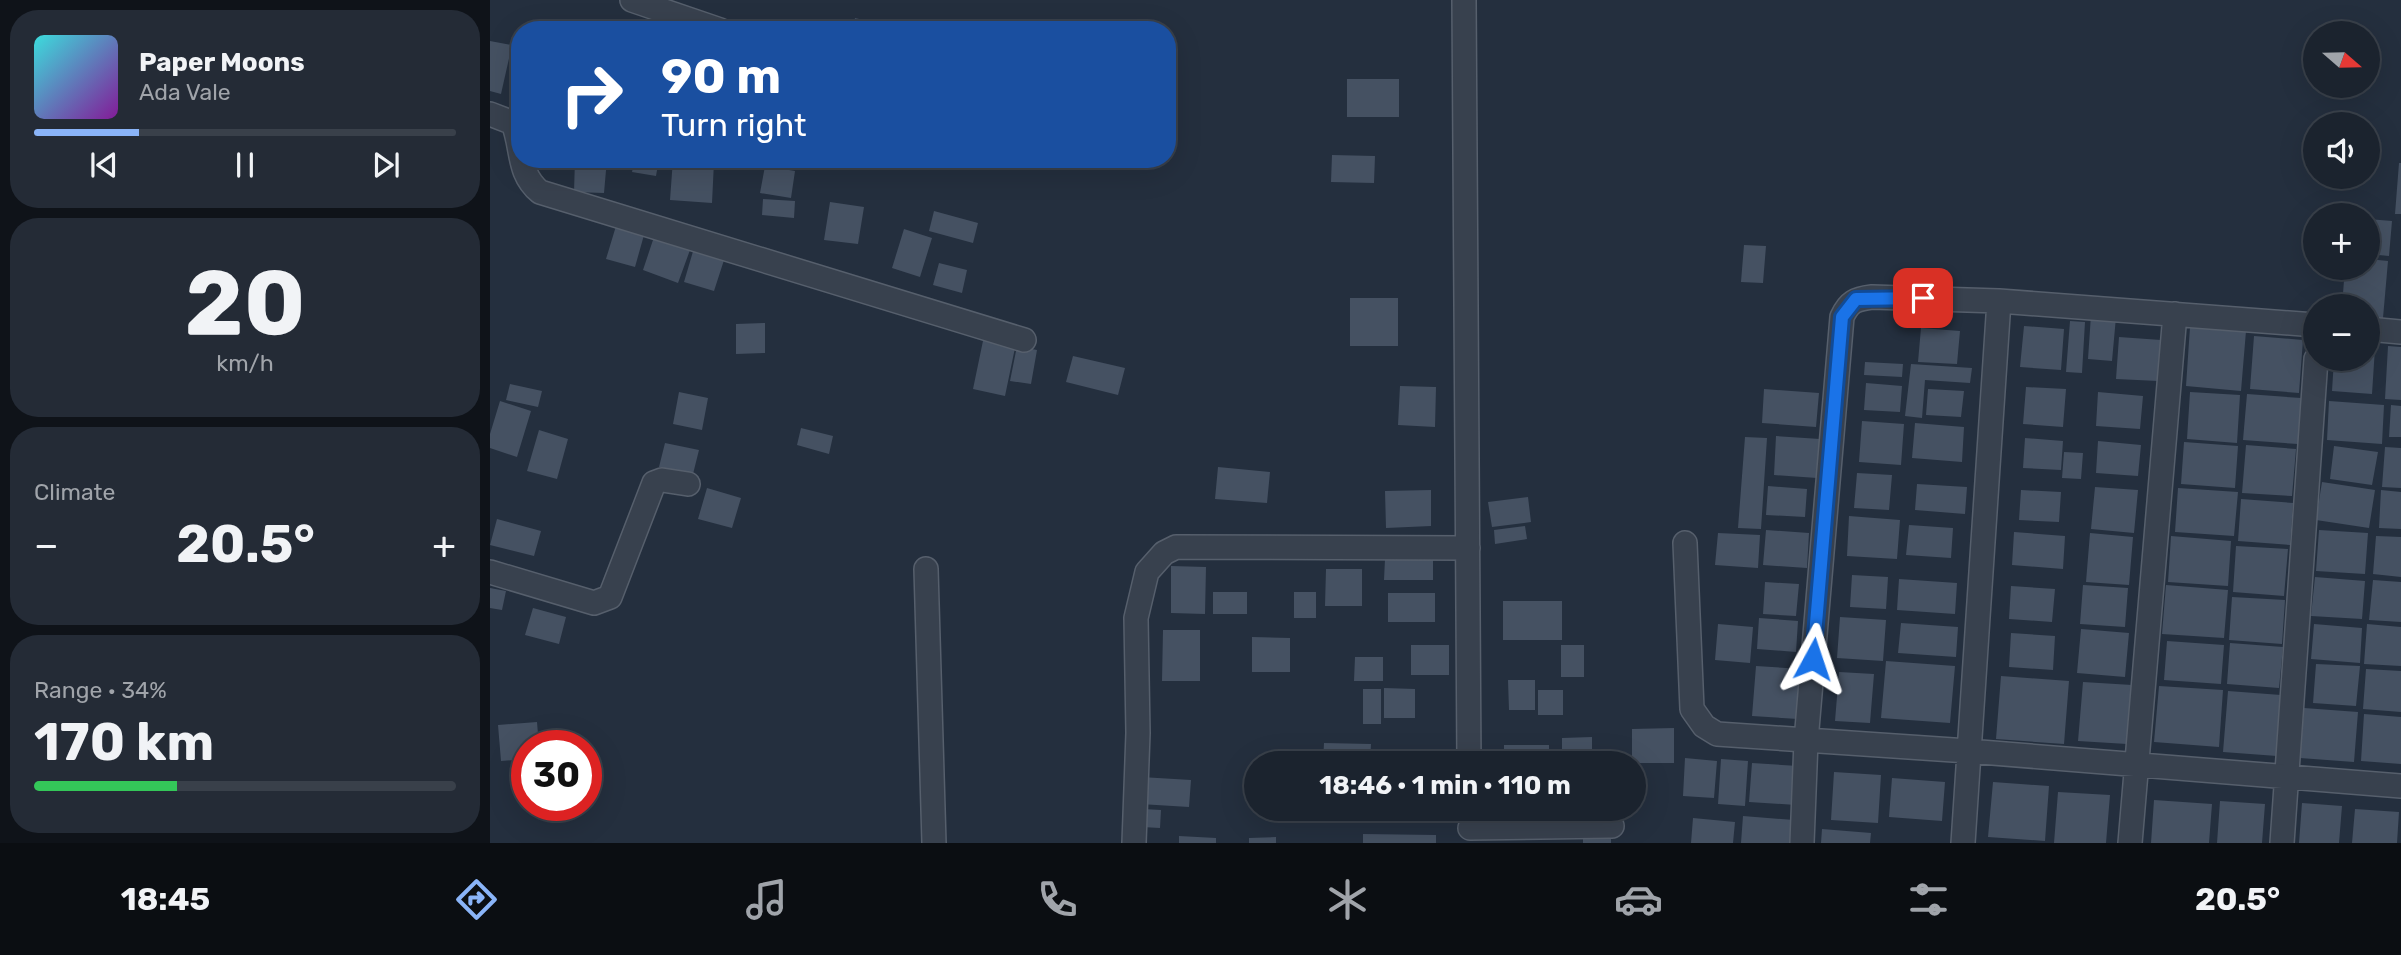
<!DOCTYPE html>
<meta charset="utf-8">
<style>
body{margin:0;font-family:Rubik,sans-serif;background:#242b36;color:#f1f3f6;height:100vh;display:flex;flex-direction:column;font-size:26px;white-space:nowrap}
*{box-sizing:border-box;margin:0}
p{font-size:23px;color:#a0a4aa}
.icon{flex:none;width:38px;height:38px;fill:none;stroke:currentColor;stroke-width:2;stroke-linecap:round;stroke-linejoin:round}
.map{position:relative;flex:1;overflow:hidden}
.sheet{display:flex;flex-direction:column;gap:10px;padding:10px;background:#0f1319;width:490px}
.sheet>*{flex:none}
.banner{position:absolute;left:21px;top:21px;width:665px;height:147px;border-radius:28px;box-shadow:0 7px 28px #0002,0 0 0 2px #39404a;background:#1a4fa0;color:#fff;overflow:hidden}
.needle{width:46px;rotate:110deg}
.controls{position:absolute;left:1813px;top:21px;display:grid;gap:14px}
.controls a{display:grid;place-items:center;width:77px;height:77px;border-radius:50%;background:#1b232e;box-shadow:0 7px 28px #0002,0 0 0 2px #39404a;font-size:35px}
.speed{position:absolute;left:21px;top:730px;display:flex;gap:14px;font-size:35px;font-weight:700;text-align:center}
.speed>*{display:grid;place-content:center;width:91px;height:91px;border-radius:50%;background:#1b232e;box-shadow:0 7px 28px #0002,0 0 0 2px #39404a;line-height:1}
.speed .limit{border:10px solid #d22;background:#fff;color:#111}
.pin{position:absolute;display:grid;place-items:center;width:60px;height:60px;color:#fff;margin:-30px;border-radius:14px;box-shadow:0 4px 10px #0006}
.me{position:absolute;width:77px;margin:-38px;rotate:5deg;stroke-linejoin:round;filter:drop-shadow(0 0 5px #0008)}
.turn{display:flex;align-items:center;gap:24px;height:147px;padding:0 35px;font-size:32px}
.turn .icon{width:91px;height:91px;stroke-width:2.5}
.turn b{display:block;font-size:49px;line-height:60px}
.big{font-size:52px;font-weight:700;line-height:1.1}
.sheet .card{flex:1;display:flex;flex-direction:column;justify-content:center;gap:10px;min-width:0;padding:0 24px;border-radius:28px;background:#242b36}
.sheet .dial{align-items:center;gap:0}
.dial b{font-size:91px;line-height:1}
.song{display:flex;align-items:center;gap:21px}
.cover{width:84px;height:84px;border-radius:10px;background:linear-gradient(135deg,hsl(180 70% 55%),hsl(290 70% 35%))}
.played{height:7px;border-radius:4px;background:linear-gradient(90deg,#8ab4f8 25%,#39404a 25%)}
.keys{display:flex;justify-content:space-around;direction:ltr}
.heat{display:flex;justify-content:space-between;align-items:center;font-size:38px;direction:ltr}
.charge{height:10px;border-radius:5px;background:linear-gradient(90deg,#34c759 34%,#39404a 0)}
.trip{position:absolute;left:754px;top:751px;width:402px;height:70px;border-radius:35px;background:#1b232e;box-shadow:0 7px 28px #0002,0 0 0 2px #39404a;font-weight:700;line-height:70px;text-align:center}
.dock{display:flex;height:112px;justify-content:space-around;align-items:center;background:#0b0e12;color:#a0a4aa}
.dock .icon{width:49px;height:49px}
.dock .selected{color:#8ab4f8}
.dock b{font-size:32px;color:#f1f3f6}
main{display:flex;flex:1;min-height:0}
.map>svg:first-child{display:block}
.building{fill:#455162}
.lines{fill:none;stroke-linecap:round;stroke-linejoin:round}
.street-casing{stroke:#565f6c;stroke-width:26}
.street{stroke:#38414e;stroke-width:23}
.route-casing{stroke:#114b97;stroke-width:18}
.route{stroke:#1a73e8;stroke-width:12}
</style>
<main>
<section class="sheet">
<div class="card">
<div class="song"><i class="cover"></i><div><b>Paper Moons</b><p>Ada Vale</p></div></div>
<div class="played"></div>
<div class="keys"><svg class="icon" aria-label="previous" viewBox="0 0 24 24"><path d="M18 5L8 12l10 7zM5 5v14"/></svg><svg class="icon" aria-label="pause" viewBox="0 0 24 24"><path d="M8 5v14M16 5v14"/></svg><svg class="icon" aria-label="next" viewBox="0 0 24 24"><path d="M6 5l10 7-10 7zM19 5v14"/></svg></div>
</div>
<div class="card dial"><b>20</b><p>km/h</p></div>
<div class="card"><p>Climate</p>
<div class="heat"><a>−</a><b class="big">20.5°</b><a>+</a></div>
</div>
<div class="card"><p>Range · 34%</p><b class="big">170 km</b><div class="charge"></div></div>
</section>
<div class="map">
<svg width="1911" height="843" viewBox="0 0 1911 843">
<rect width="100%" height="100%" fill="#242f3e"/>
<!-- building -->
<path class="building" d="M365,18L386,23L384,30H362Z
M0,41L22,45L11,94L0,91Z
M857,79H909V117H857Z
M842,155L885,156L884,183L841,182Z
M85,159H117L114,193L84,192Z
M145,159H169L166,176L142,172Z
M183,159L224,162L222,203L180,200Z
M1909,163H1911V214H1905Z
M275,166L305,171L301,198L270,193Z
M273,199L305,201L304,218L272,215Z
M340,202L374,207L368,244L334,240Z
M444,211L488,223L483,243L439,231Z
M1878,219L1902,221L1899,256L1878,254Z
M126,226L154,235L145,267L116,259Z
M414,229L442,238L430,277L402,268Z
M164,237L200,250L188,283L153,270Z
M1254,245L1276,246L1273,283L1251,282Z
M204,248L235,257L224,291L194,282Z
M1878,259L1898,261L1893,318L1878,316V306H1852L1855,268H1878Z
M449,263L477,270L472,293L443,285Z
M860,298H908V346H860Z
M1601,315L1626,317L1622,361L1598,359Z
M1580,321L1595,322L1592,373L1576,372Z
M275,323V353L246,354V324Z
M1534,326L1574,329L1571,370L1530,367Z
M1700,327L1756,331L1751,391L1696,386Z
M1431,328L1470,331L1467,364L1428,362Z
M494,336L526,343L515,396L483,389Z
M1764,336L1813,340L1809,393L1760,389Z
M1629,337L1671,340L1668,381L1626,379Z
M527,346L547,350L541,384L520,381Z
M1898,346L1911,347V400L1895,399Z
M1878,347L1885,348L1882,394L1842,391L1844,359H1878Z
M583,356L635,368L628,395L576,382Z
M1375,362L1413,364L1412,377L1374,375Z
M1421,364L1482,368L1480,383L1435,380L1432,418L1415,416Z
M1376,383L1412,386L1410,412L1374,410Z
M20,384L52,391L48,407L16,400Z
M910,386L946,387L945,427L908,425Z
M1536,387L1576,389L1573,427L1533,424Z
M1274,389L1329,393L1326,427L1272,423Z
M1438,389L1474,391L1471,417L1436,415Z
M189,392L218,398L212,430L183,424Z
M1608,392L1653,396L1650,429L1606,426Z
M1700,392L1750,395L1747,443L1697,439Z
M1757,394L1811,398L1808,444L1753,440Z
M10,401L41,411L27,457L0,448V434Z
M1839,401L1894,405L1892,444L1837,440Z
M1901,405L1911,406V437H1899Z
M1372,421L1414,424L1411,465L1369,462Z
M1425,423L1474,427L1472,462L1422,458Z
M311,428L343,436L339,454L307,445Z
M49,430L78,439L67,479L37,471Z
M1286,436L1330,439L1327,478L1284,475Z
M1255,437L1277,438L1271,529L1248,528Z
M1535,438L1573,441L1571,470L1533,468Z
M1608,441L1651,445L1648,476L1606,473Z
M1694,442L1748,446L1745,488L1691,484Z
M175,443L209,450L203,474L169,467Z
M1756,445L1806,449L1802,496L1752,493Z
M1844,446L1888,452L1882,485L1840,479Z
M1895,447L1911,448V488L1892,487Z
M1574,452L1593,453L1591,479L1572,478Z
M728,467L780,472L777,503L725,499Z
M1367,473L1402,475L1399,510L1364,508Z
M1832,482L1885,490L1879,528L1826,520Z
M1427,484L1477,487L1475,514L1425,510Z
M1278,486L1317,489L1315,517L1276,515Z
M1605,487L1648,490L1644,533L1601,529Z
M217,488L251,498L242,528L208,519Z
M1688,488L1748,492L1744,536L1685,532Z
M941,490V526L896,528L895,491Z
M1531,490L1571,492L1569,522L1529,520Z
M1891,490L1911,492V529L1889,528Z
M1038,497L1041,522L1002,527L998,502Z
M1751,499L1803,503L1800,545L1748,541Z
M1359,516L1410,520L1407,559L1357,556Z
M7,519L51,531L44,556L0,545Z
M1419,525L1463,528L1461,558L1416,555Z
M1035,526L1037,539L1005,544L1004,530Z
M1276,530L1319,533L1317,568L1273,565Z
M1829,530L1878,533L1875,574L1826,571Z
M1524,532L1575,536L1573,569L1522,565Z
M1228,533L1270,535L1268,568L1225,565Z
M1600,533L1643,537L1639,585L1596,582Z
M1681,536L1741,541L1738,586L1678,582Z
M1886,536L1911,537V577L1883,574Z
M1746,546L1798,549L1794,596L1743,592Z
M895,559H943V580H894Z
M681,566L716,567L715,614L681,613Z
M836,569H872V606H835Z
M1362,575L1398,577L1396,609L1360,607Z
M1825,577L1875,581L1872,619L1821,616Z
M1409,579L1467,583L1465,614L1407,610Z
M1883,580L1911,582V622L1879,620Z
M1275,582L1309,584L1306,616L1273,614Z
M1593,585L1638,588L1635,627L1590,624Z
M1676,585L1738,590L1734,638L1672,634Z
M1521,586L1565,589L1562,622L1519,619Z
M0,588L16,591L12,610L0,608Z
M723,592H757V614H723Z
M804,592H826V618H804Z
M898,593H945V622H898Z
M1742,597L1795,600L1792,644L1739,640Z
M1013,601H1072V640H1013Z
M43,608L76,617L69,644L35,635Z
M1350,617L1396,620L1393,661L1347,658Z
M1269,618L1308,621L1306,652L1267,649Z
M1411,623L1468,627L1466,657L1408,653Z
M1228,624L1263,627L1260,663L1225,660Z
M1824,624L1872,628L1870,663L1821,659Z
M1877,624L1911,627V666L1874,664Z
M1591,629L1639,633L1635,677L1587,673Z
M673,630H710V681H672Z
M1521,633L1565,636L1563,670L1519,667Z
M762,637L800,638V672H762Z
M1677,641L1734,645L1731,684L1674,680Z
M1740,643L1793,647L1789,688L1737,684Z
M921,645H959V675H921Z
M1071,645H1094V677H1071Z
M865,657H893V681H864Z
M1396,661L1465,666L1460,723L1391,718Z
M1826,664L1870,666L1866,706L1823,703Z
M1266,666L1312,669L1308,719L1262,716Z
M1876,669L1911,671V712L1873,709Z
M1349,672L1384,674L1380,723L1345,721Z
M1511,676L1579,681L1574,744L1506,739Z
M1018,680H1045V710H1019Z
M1593,682L1642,685L1637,744L1588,741Z
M1669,686L1733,690L1729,747L1664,742Z
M894,688L925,689V718H894Z
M873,689H891V724H873Z
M1048,690H1073V715H1048Z
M1738,691L1791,695L1787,756L1733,752Z
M1814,708L1868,712L1864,762L1810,758Z
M1874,714L1911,717V764L1871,761Z
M47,722L49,746H37V759L11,761L8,725Z
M1184,728V763H1142V729Z
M1102,737V763H1072V738Z
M834,743L881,744L880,763H833Z
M1014,745H1059V763H1014Z
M908,753H952V763H908Z
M1195,758L1227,761L1224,798L1193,796Z
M1231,759L1258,761L1255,806L1228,804Z
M1262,763L1308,766L1306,805L1259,802Z
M1344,772L1391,775L1388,823L1341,820Z
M651,777L701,780L699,807L650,804Z
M1402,778L1455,782L1452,821L1399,817Z
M1503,782L1559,786L1555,841L1498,837Z
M1568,792L1620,795L1616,843H1564Z
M1664,800L1722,804L1719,843H1661Z
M1730,801L1775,804L1772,843H1727Z
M1812,803L1852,806L1849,843H1809Z
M884,808H942V821H883Z
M1009,808H1055V817H1009Z
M653,809L671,810L670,828L652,827Z
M1865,809L1909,812L1907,843H1862Z
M1253,816L1304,820L1302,843H1251Z
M1203,818L1245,822L1243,843H1201Z
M1332,829L1381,833L1380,843H1331Z
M873,834L946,835V843H873Z
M689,836L726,838V843H689Z
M1121,836V843H1093V837Z
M786,837V843H759V838Z"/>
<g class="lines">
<!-- street casing -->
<g class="street-casing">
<path id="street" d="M142,0L230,30
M974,0L979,763
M0,114L23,123C33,148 27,173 50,192L534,340
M1878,329L1911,332
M1195,543L1202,709L1214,726L1227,734L1478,751L1911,786
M436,569L444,843
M0,572L104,603L120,597L164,483L172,480L198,484
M980,828L1122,826
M644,843L648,733L646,618L657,572L674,553L686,547L978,548
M1312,843L1316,741L1352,317C1359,302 1365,299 1382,297L1509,301L1825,325
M1473,843L1509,301
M1640,843L1685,314
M1792,843L1826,359"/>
</g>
<!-- street -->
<use href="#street" class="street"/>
</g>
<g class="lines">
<!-- route casing -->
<g class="route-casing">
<path id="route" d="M1323,659L1352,317L1366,299L1433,298"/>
</g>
<!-- route -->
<use href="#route" class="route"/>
</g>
</svg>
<div class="controls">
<a><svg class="needle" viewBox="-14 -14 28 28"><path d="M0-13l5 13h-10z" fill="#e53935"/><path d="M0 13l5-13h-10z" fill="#a0a4aa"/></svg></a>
<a><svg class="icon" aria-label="sound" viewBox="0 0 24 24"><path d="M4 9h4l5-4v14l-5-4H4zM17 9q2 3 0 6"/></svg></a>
<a>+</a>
<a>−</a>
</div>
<div class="speed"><div class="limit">30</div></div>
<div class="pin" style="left:1433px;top:298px;background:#d93025"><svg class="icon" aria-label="arrive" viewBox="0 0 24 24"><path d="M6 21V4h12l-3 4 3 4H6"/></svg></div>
<svg class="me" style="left:1323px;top:659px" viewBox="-20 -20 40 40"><path d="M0-17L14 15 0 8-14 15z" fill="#1a73e8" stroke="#fff" stroke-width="4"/></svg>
<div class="trip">18:46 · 1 min · 110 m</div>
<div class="banner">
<div class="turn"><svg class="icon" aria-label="right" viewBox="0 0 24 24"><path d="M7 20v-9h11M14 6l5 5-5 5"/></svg><div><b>90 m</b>Turn right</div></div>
</div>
</div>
</main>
<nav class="dock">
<b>18:45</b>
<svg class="icon selected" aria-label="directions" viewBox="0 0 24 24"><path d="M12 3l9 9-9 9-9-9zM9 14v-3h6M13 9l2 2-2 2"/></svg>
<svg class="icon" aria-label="music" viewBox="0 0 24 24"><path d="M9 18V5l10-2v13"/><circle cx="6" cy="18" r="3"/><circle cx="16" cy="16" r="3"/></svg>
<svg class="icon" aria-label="phone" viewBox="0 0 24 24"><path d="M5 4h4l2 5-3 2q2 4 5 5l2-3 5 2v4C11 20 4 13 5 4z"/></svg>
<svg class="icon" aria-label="climate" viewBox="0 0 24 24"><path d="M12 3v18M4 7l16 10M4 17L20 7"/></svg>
<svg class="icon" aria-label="car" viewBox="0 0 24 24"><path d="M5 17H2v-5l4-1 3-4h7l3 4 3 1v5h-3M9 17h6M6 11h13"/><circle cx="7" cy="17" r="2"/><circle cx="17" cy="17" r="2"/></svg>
<svg class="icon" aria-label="filters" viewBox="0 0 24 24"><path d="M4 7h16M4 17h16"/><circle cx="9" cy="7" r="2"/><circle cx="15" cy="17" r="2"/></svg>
<b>20.5°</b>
</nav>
